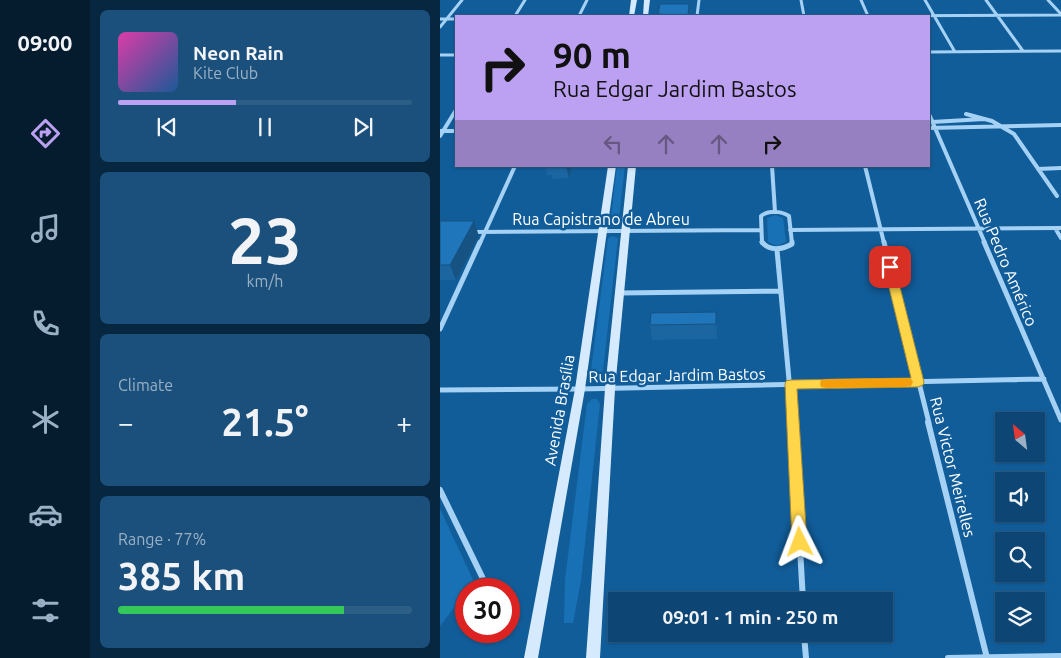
<!DOCTYPE html>
<meta charset="utf-8">
<style>
body{margin:0;font-family:Ubuntu,sans-serif;background:#1b507c;color:#f1f3f6;height:100vh;display:flex;flex-direction:column;font-size:19px;white-space:nowrap}
*{box-sizing:border-box;margin:0}
p{font-size:16px;color:#9ab1c5}
.icon{flex:none;width:28px;height:28px;fill:none;stroke:currentColor;stroke-width:2;stroke-linecap:round;stroke-linejoin:round}
.map{position:relative;flex:1;overflow:hidden}
.sheet{display:flex;flex-direction:column;gap:10px;padding:10px;background:#072640;width:350px}
.sheet>*{flex:none}
.hud{position:absolute;left:15px;top:15px;width:475px;height:152px;border-radius:0px;box-shadow:0 1px 4px #0004,0 0 0 1px #2d5e86;background:#bca0f2;color:#111;overflow:hidden}
.needle{width:32px;rotate:331deg}
.tools{position:absolute;left:555px;top:412px;display:grid;gap:10px}
.tools a{display:grid;place-items:center;width:50px;height:50px;border-radius:0px;background:#0d4674;box-shadow:0 1px 4px #0004,0 0 0 1px #2d5e86;font-size:25px}
.speed{position:absolute;left:15px;top:578px;display:flex;gap:10px;font-size:25px;font-weight:700;text-align:center}
.speed>*{display:grid;place-content:center;width:65px;height:65px;border-radius:50%;background:#0d4674;box-shadow:0 1px 4px #0004,0 0 0 1px #2d5e86;line-height:1}
.speed .limit{border:8px solid #d22;background:#fff;color:#111}
.pin{position:absolute;display:grid;place-items:center;width:42px;height:42px;color:#fff;margin:-21px;border-radius:10px;box-shadow:0 2px 8px #0006}
.me{position:absolute;width:55px;margin:-28px;rotate:357deg;stroke-linejoin:round;filter:drop-shadow(0 0 4px #0008)}
.turn{display:flex;align-items:center;gap:18px;height:105px;padding:0 15px;font-size:22px}
.turn .icon{width:65px;height:65px;stroke-width:2.5}
.turn b{display:block;font-size:35px;line-height:42px}
.lanes{display:flex;align-items:center;height:48px;padding:0 15px;background:#0003;justify-content:center;gap:25px;direction:ltr}
.lanes .off{opacity:.35}
.big{font-size:38px;font-weight:700;line-height:1.1}
.sheet .card{flex:1;display:flex;flex-direction:column;justify-content:center;gap:8px;min-width:0;padding:0 18px;border-radius:8px;background:#1b507c}
.sheet .dial{align-items:center;gap:0}
.dial b{font-size:65px;line-height:1}
.song{display:flex;align-items:center;gap:15px}
.cover{width:60px;height:60px;border-radius:8px;background:linear-gradient(135deg,hsl(320 70% 55%),hsl(210 70% 35%))}
.played{height:5px;border-radius:2px;background:linear-gradient(90deg,#bca0f2 40%,#2d5e86 40%)}
.keys{display:flex;justify-content:space-around;direction:ltr}
.heat{display:flex;justify-content:space-between;align-items:center;font-size:28px;direction:ltr}
.charge{height:8px;border-radius:4px;background:linear-gradient(90deg,#34c759 77%,#2d5e86 0)}
.trip{position:absolute;left:168px;top:592px;width:285px;height:50px;border-radius:0px;background:#0d4674;box-shadow:0 1px 4px #0004,0 0 0 1px #2d5e86;font-weight:700;line-height:50px;text-align:center}
main{display:flex;flex:1;min-height:0}
.menu{display:flex;flex-direction:column;width:90px;justify-content:space-around;align-items:center;background:#051c2e;color:#9ab1c5}
.menu .icon{width:35px;height:35px}
.menu .current{color:#bca0f2}
.menu b{font-size:22px;color:#f1f3f6}
.map>svg:first-child{display:block}
.green{fill:#1971b5}
.lines{fill:none;stroke-linecap:round;stroke-linejoin:round}
.minor-far3{stroke:#a5d2f4;stroke-width:3}
.minor-far2{stroke:#a5d2f4;stroke-width:4}
.minor-far1{stroke:#a5d2f4;stroke-width:5}
.minor{stroke:#a5d2f4;stroke-width:6}
.secondary{fill:#d5ebfd;fill-rule:evenodd}
.wall{fill:#1b65a0}
.shaded-wall{fill:#165382}
.building{fill:#1f76ba;stroke:#165382}
.route{fill:#ffd54a;stroke:#a68a30}
.slow{fill:#f59e0b}
.labels{text-anchor:middle;stroke-width:5;stroke-linejoin:round;paint-order:stroke}
.street-label{font-size:16px;fill:#fff;stroke:#115d9a}
</style>
<main>
<nav class="menu">
<b>09:00</b>
<svg class="icon current" aria-label="directions" viewBox="0 0 24 24"><path d="M12 3l9 9-9 9-9-9zM9 14v-3h6M13 9l2 2-2 2"/></svg>
<svg class="icon" aria-label="music" viewBox="0 0 24 24"><path d="M9 18V5l10-2v13"/><circle cx="6" cy="18" r="3"/><circle cx="16" cy="16" r="3"/></svg>
<svg class="icon" aria-label="phone" viewBox="0 0 24 24"><path d="M5 4h4l2 5-3 2q2 4 5 5l2-3 5 2v4C11 20 4 13 5 4z"/></svg>
<svg class="icon" aria-label="climate" viewBox="0 0 24 24"><path d="M12 3v18M4 7l16 10M4 17L20 7"/></svg>
<svg class="icon" aria-label="car" viewBox="0 0 24 24"><path d="M5 17H2v-5l4-1 3-4h7l3 4 3 1v5h-3M9 17h6M6 11h13"/><circle cx="7" cy="17" r="2"/><circle cx="17" cy="17" r="2"/></svg>
<svg class="icon" aria-label="filters" viewBox="0 0 24 24"><path d="M4 7h16M4 17h16"/><circle cx="9" cy="7" r="2"/><circle cx="15" cy="17" r="2"/></svg>
</nav>
<section class="sheet">
<div class="card">
<div class="song"><i class="cover"></i><div><b>Neon Rain</b><p>Kite Club</p></div></div>
<div class="played"></div>
<div class="keys"><svg class="icon" aria-label="previous" viewBox="0 0 24 24"><path d="M18 5L8 12l10 7zM5 5v14"/></svg><svg class="icon" aria-label="pause" viewBox="0 0 24 24"><path d="M8 5v14M16 5v14"/></svg><svg class="icon" aria-label="next" viewBox="0 0 24 24"><path d="M6 5l10 7-10 7zM19 5v14"/></svg></div>
</div>
<div class="card dial"><b>23</b><p>km/h</p></div>
<div class="card"><p>Climate</p>
<div class="heat"><a>−</a><b class="big">21.5°</b><a>+</a></div>
</div>
<div class="card"><p>Range · 77%</p><b class="big">385 km</b><div class="charge"></div></div>
</section>
<div class="map">
<svg width="621" height="658" viewBox="0 0 621 658">
<rect width="100%" height="100%" fill="#115d9a"/>
<!-- green -->
<path class="green" d="M177,166H185L178,226L172,227L170,226Z
M335,215L343,218L346,242L337,246L328,242L327,218Z
M172,236L178,238L162,379L158,382L153,381L150,379L168,238Z
M152,399H157L160,404L141,580L133,623H124L125,580L147,404Z
M0,509L34,582L26,589V592L0,626Z"/>
<g class="lines">
<!-- minor-far3 -->
<path class="minor-far3" d="M361,0L364,16
M421,0L428,16
M485,0L515,52
M546,0L583,51
M608,0L621,14
M75,16L85,0
M139,16L147,0
M257,16L259,0
M411,16L621,15
M0,19H16
M0,27L22,0
M489,52L621,51
M0,55H16"/>
<!-- minor-far2 -->
<path class="minor-far2" d="M489,114L545,243
M526,114L552,121L574,134L617,196
M492,122L544,119
M489,128L621,125
M0,131H16
M0,136L16,110
M332,166L335,212
M425,166L444,243
M598,169L621,168
M615,228L621,238
M350,230L621,228
M33,232L321,230
M40,243L75,166
M322,243L321,216C329,210 341,211 349,216L352,243"/>
<!-- minor-far1 -->
<path class="minor-far1" d="M322,242C329,251 342,250 352,244V242
M444,242L489,423
M544,242L621,420
M337,250L353,423
M179,293L341,291
M0,329L40,242
M0,390L140,389L604,379"/>
<!-- minor -->
<path class="minor" d="M353,422L363,601
M488,422L547,658
M0,490L48,589
M364,634L366,658
M508,658L621,656"/>
<!-- secondary -->
<path class="secondary" d="M191,0H197L194,16H189Z
M204,0H210L208,16H203Z
M168,166H176L145,389L98,658H84L135,389Z
M188,166H196L175,389L160,658H146L165,389Z"/>
</g>
<!-- wall -->
<path class="wall" d="M105,166H132L129,178L112,179V175H107Z
M0,221L39,236L16,280H0Z
M276,312L277,339L212,340L210,325Z"/>
<!-- shaded-wall -->
<path class="shaded-wall" d="M126,166H132L129,178Z
M34,221L39,236L16,280L10,265Z"/>
<!-- building -->
<path class="building" d="M220,4H249L248,16H221V14H218Z
M0,221H34L10,265H0Z
M276,312V324L210,325L211,313Z"/>
<!-- route -->
<path class="route" d="M450,264L455,267L484,382L483,385L478,387L357,389L367,542L365,547L360,549L354,547L352,542L345,384L346,381L351,380L471,378L444,267Z"/>
<!-- slow -->
<path class="slow" d="M466,378L471,379L473,382L471,386L466,387L386,388L381,387L380,384L381,380L386,379Z"/>
<g class="labels">
<!-- street labels -->
<g class="street-label">
<text x="161" y="225">Rua Capistrano de Abreu</text>
<text transform="translate(566 262) rotate(67)" y="6">Rua Pedro Américo</text>
<text transform="translate(237 375) rotate(-1)" y="6">Rua Edgar Jardim Bastos</text>
<text transform="translate(119 410) rotate(-80)" y="6">Avenida Brasília</text>
<text transform="translate(513 467) rotate(76)" y="6">Rua Victor Meirelles</text>
</g>
</g>
</svg>
<div class="tools">
<a><svg class="needle" viewBox="-14 -14 28 28"><path d="M0-13l5 13h-10z" fill="#e53935"/><path d="M0 13l5-13h-10z" fill="#9ab1c5"/></svg></a>
<a><svg class="icon" aria-label="sound" viewBox="0 0 24 24"><path d="M4 9h4l5-4v14l-5-4H4zM17 9q2 3 0 6"/></svg></a>
<a><svg class="icon" aria-label="search" viewBox="0 0 24 24"><circle cx="10" cy="10" r="6"/><path d="M15 15l6 6"/></svg></a>
<a><svg class="icon" aria-label="layers" viewBox="0 0 24 24"><path d="M12 4l9 5-9 5-9-5zM3 14l9 5 9-5"/></svg></a>
</div>
<div class="speed"><div class="limit">30</div></div>
<div class="pin" style="left:450px;top:267px;background:#d93025"><svg class="icon" aria-label="arrive" viewBox="0 0 24 24"><path d="M6 21V4h12l-3 4 3 4H6"/></svg></div>
<svg class="me" style="left:360px;top:542px" viewBox="-20 -20 40 40"><path d="M0-17L14 15 0 8-14 15z" fill="#ffd54a" stroke="#fff" stroke-width="4"/></svg>
<div class="trip">09:01 · 1 min · 250 m</div>
<div class="hud">
<div class="turn"><svg class="icon" aria-label="right" viewBox="0 0 24 24"><path d="M7 20v-9h11M14 6l5 5-5 5"/></svg><div><b>90 m</b>Rua Edgar Jardim Bastos</div></div>
<div class="lanes"><svg class="icon off" aria-label="left" viewBox="0 0 24 24"><path d="M17 20v-9H6M10 6l-5 5 5 5"/></svg><svg class="icon off" aria-label="ahead" viewBox="0 0 24 24"><path d="M12 20V5M6 11l6-6 6 6"/></svg><svg class="icon off" aria-label="ahead" viewBox="0 0 24 24"><path d="M12 20V5M6 11l6-6 6 6"/></svg><svg class="icon" aria-label="right" viewBox="0 0 24 24"><path d="M7 20v-9h11M14 6l5 5-5 5"/></svg></div>
</div>
</div>
</main>
